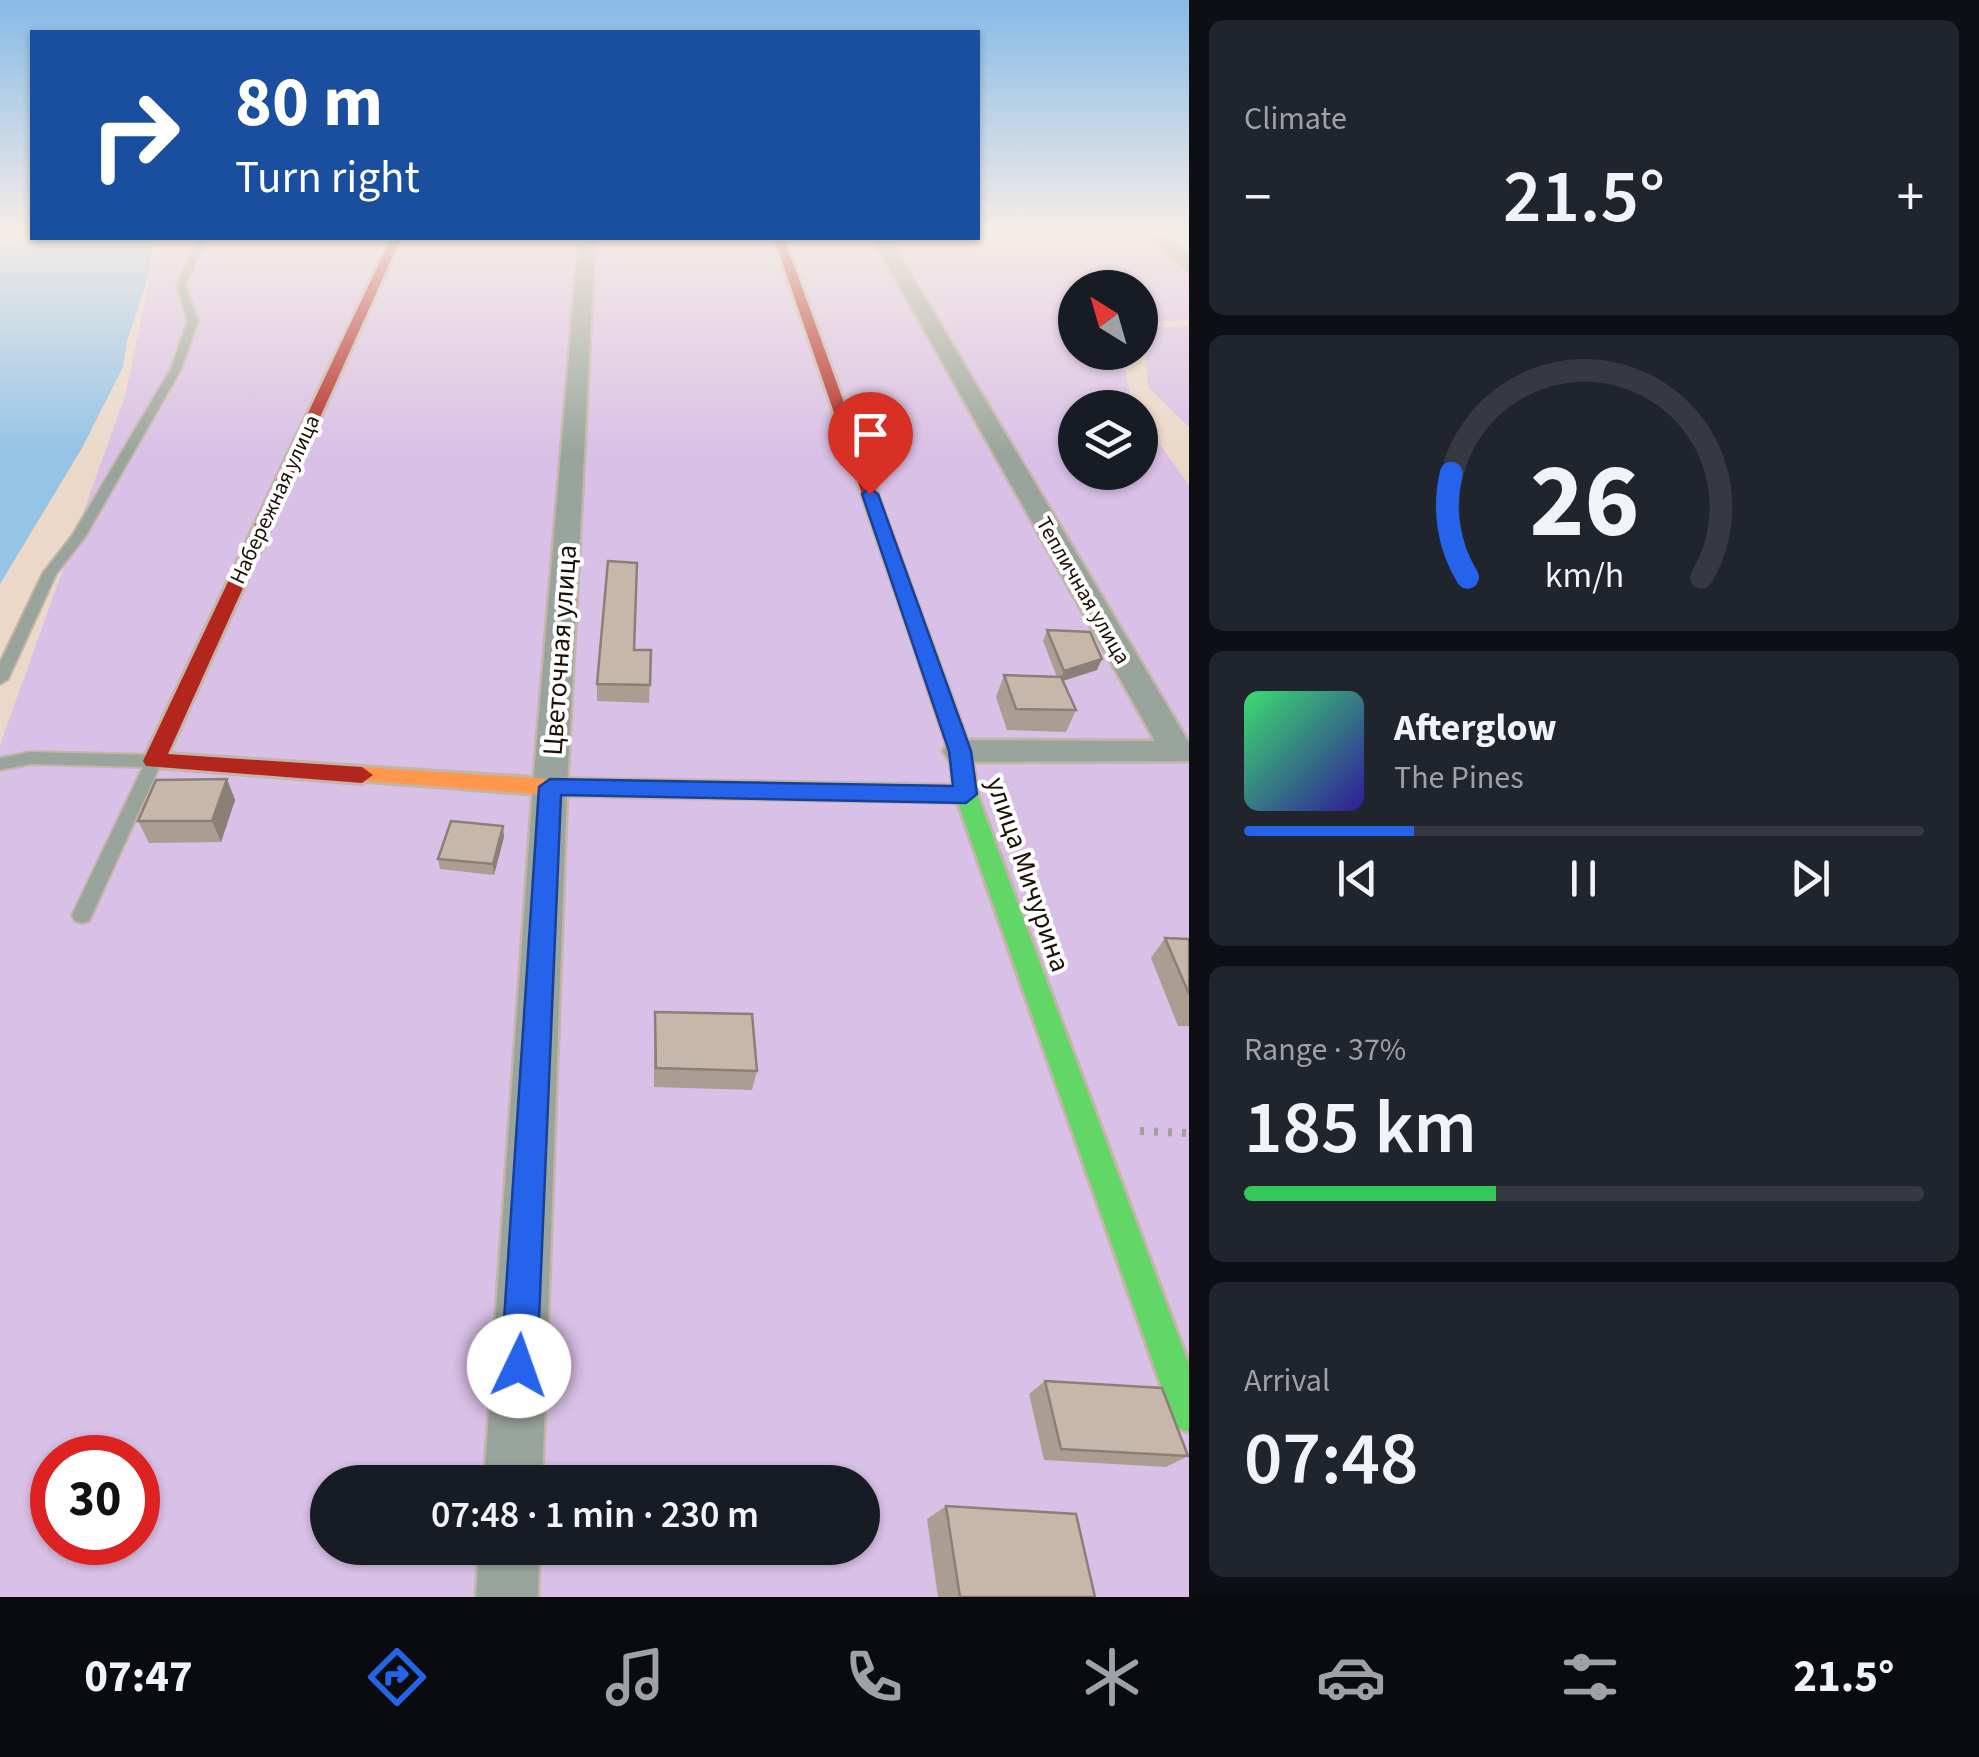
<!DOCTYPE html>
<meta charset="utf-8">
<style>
body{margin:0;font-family:"Source Sans 3",sans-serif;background:#20242c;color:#f1f3f6;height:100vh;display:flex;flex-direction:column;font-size:38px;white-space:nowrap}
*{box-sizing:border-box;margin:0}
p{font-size:32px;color:#9ea1a6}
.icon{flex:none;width:55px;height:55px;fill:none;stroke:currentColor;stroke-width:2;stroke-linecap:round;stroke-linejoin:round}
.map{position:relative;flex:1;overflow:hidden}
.side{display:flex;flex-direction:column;gap:20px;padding:20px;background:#0d0f14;width:790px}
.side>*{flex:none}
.banner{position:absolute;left:30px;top:30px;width:950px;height:210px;border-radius:0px;box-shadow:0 2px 8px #0004;background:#1a4fa0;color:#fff;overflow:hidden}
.needle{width:65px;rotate:323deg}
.buttons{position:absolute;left:1058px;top:270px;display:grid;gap:20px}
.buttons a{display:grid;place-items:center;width:100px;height:100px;border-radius:50%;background:#171b24;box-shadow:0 2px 8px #0004;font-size:50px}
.speed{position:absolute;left:30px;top:1435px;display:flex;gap:20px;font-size:50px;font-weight:700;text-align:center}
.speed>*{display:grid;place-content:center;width:130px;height:130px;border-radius:50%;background:#171b24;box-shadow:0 2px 8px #0004;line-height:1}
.speed .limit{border:15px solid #d22;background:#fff;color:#111}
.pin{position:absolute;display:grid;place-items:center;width:85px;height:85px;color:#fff;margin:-102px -42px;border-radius:50% 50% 50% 0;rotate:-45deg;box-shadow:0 0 10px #0007}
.pin .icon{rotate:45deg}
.me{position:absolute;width:110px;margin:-55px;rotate:3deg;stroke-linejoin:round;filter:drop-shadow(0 0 8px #0008)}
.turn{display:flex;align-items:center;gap:35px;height:210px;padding:0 40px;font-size:45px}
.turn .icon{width:130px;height:130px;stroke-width:2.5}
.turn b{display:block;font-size:70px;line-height:85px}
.big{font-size:75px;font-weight:600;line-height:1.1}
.side .card{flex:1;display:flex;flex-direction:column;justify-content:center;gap:15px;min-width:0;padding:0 35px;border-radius:15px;background:#20242c}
.side .dial{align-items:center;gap:0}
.dial svg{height:260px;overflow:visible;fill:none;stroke:#363941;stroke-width:7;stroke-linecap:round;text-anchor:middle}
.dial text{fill:#f1f3f6;stroke:none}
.song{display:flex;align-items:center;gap:30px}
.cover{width:120px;height:120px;border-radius:15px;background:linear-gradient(135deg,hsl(140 70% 55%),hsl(250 70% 35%))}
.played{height:10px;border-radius:5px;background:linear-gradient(90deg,#2563eb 25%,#363941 25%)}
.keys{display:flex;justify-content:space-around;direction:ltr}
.heat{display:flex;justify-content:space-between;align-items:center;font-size:55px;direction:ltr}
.charge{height:15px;border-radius:8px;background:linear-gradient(90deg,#34c759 37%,#363941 0)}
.trip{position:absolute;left:310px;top:1465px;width:570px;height:100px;border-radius:50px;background:#171b24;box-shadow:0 2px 8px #0004;font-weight:600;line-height:100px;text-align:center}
.dock{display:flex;height:160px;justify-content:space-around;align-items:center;background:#090b0e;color:#9ea1a6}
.dock .icon{width:70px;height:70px}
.dock .active{color:#2563eb}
.dock b{font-size:45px;color:#f1f3f6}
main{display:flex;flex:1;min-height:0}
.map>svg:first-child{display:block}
.green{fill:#d9c0e6;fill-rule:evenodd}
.water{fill:#94c4e6}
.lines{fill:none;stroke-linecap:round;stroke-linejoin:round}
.lane-casing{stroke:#c4b5a8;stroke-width:4}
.street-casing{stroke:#c4b5a8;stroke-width:5}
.fast-casing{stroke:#c4b5a8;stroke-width:6}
.slow-casing{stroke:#c4b5a8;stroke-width:6}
.jam-casing{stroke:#c4b5a8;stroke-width:6}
.path-far1{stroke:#a0a299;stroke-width:2.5;stroke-dasharray:1 4;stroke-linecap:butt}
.path{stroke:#a0a299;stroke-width:8;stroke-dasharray:4 10;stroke-linecap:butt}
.lane{fill:#99a59c;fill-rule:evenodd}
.street{fill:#99a59c;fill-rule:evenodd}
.fast{fill:#63d668;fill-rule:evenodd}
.slow{fill:#ff974d;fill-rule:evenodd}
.jam{fill:#b3261e;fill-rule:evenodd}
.wall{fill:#ab9d92}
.shaded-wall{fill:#8b8077}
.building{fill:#c7b7aa;stroke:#8b8077;stroke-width:2.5}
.route{fill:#2563eb;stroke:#184099;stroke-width:2.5}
.labels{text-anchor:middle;stroke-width:8;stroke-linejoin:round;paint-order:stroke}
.far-street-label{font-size:22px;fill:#1e0f04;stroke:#fff}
.street-label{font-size:28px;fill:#1e0f04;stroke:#fff}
</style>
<main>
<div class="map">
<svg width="1189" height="1597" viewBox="0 0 1189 1597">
<rect width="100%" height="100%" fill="#ebd8c9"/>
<!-- green -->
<path class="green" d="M978,230H1189V320L1140,323V288H1075V352L1121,353L1133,407L1075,408V472H1140V417L1189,485V1597H0V745L125,396L158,238H978ZM52,1458H138V1542H52ZM328,1482H862V1548H328Z
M1189,326V427L1148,387L1144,328Z"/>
<!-- water -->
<path class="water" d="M0,230H32V238H153L150,272L127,341L123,367L82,448L0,584Z"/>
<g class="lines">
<!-- lane casing -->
<g class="lane-casing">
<path id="lane" d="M199,238H207L185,285L198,321L181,369L85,537L56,574L8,679L0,684V663L43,573L72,536L171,369L188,321L177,285Z
M31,752L154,755L162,761L92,915L89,921L82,923L75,921L72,915L143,767L31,764L0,770V758Z"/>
</g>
<!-- street casing -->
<g class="street-casing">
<path id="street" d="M1144,230H1161L1189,258V272Z
M579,238H595L567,787L542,1482H484L533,787Z
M873,238H889L1189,743V761L960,762L948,759L943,751L948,743L960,740L1155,741Z
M479,1548H539L538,1597H476Z"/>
</g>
<!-- fast casing -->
<g class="fast-casing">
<path id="fast" d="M917,622L926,628L971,751L977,794L1189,1365V1432L1176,1427L1171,1414L955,794L949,751L908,628Z"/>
</g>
<!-- slow casing -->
<g class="slow-casing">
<path id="slow" d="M362,767L550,779L966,786L977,794L966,802L550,795L354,780L351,775L354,770Z"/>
</g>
<!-- jam casing -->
<g class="jam-casing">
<path id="jam" d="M391,238H401L168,754L362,767L373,775L362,783L146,766L143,761Z
M774,238H784L926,628L924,632H910L908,628Z"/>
</g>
<!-- path-far1 -->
<path class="path-far1" d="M136,239H153
M135,249L150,248"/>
<!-- path -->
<path class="path" d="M1140,1131L1189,1133"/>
<!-- lane -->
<use href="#lane" class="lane"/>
<!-- street -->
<use href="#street" class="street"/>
<!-- fast -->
<use href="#fast" class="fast"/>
<!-- slow -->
<use href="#slow" class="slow"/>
<!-- jam -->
<use href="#jam" class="jam"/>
</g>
<!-- wall -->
<path class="wall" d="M1047,630L1097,670L1063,681L1076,710L1066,732L1007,730L996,697L1004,675L1057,677L1043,641Z
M634,650H651L649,703L597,701V684Z
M227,779L235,800L221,842L149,843L138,821Z
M504,837L494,875L440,869L438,859Z
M1165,938L1189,939V1026H1178L1151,958Z
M655,1012L757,1071L752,1090L654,1087V1032Z
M1045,1381L1188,1456L1166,1467L1044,1460L1029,1394Z
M946,1506L1095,1597H938L927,1519Z"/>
<!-- shaded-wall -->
<path class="shaded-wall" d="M1102,659L1097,670L1059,682L1064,671Z
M227,779L235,800L221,842L212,821Z
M503,826L504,837L494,875L493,864Z"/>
<!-- building -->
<path class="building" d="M608,561L637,563L634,650H651L650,685L597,684Z
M1047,630L1090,632L1102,659L1064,671Z
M1004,675L1061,677L1076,710L1016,709Z
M227,779L212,821H138L156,780Z
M451,821L503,826L493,864L438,859Z
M1165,938L1189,939V994Z
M655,1012L752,1014L757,1071L656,1068Z
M1045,1381L1162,1388L1188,1456L1061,1449Z
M946,1506L1076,1514L1095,1597H960Z"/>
<!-- sky -->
<linearGradient id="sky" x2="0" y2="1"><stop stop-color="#86bae7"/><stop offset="0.51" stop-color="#f6ede7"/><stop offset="1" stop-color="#f6ede7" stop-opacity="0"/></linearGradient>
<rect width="1189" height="454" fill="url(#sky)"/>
<!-- route -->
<path class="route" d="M870,489L878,494L971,751L977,794L966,803L561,795L537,1366L532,1379L519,1384L506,1379L501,1366L539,787L550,779L953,786L949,751L862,494Z"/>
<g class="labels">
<!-- far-street labels -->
<g class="far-street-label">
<text transform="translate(274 499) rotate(-65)" y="8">Набережная улица</text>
<text transform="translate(1084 590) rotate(60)" y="8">Тепличная улица</text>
</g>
<!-- street labels -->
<g class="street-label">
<text transform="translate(559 650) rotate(-86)" y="10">Цветочная улица</text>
<text transform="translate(1029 874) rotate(71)" y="10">улица Мичурина</text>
</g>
</g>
</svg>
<div class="buttons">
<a><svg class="needle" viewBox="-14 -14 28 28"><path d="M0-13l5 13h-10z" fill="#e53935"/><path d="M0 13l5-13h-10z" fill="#9ea1a6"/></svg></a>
<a><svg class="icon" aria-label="layers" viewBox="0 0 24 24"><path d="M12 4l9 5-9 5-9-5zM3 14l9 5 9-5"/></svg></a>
</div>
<div class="speed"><div class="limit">30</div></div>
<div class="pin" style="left:870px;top:494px;background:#d93025"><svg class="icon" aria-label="arrive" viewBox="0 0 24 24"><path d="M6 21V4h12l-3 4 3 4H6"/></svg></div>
<svg class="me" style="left:519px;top:1366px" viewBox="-20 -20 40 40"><circle r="19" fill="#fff"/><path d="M0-13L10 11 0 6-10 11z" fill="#2563eb"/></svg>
<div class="trip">07:48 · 1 min · 230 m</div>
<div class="banner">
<div class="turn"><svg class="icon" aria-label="right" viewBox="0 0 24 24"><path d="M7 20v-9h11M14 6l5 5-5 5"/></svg><div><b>80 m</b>Turn right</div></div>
</div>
</div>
<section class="side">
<div class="card"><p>Climate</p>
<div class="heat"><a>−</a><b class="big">21.5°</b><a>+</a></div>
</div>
<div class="card dial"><svg viewBox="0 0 100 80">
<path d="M14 69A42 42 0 1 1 86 69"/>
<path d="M14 69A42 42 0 0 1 9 37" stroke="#2563eb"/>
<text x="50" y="56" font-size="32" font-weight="700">26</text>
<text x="50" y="72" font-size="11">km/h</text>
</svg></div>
<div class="card">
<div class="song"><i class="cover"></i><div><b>Afterglow</b><p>The Pines</p></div></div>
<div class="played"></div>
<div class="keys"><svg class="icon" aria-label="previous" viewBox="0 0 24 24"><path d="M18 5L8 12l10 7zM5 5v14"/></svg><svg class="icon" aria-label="pause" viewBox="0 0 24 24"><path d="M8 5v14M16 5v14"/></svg><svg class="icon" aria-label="next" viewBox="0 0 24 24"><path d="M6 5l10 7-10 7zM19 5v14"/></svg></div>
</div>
<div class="card"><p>Range · 37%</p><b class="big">185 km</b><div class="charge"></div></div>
<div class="card"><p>Arrival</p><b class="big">07:48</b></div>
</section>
</main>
<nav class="dock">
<b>07:47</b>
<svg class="icon active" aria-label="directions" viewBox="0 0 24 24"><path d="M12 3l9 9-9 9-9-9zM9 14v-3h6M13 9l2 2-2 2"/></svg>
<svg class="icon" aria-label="music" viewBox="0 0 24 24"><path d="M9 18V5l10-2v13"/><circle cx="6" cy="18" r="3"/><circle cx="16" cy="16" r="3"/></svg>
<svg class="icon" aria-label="phone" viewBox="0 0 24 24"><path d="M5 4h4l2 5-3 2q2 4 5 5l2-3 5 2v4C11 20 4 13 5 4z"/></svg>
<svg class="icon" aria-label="climate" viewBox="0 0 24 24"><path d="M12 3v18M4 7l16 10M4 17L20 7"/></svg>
<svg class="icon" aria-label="car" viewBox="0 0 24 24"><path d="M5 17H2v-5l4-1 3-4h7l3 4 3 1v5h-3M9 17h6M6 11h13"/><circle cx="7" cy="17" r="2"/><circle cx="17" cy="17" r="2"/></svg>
<svg class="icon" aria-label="filters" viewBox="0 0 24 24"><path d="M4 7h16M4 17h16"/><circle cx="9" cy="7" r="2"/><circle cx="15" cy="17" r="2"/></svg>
<b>21.5°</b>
</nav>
